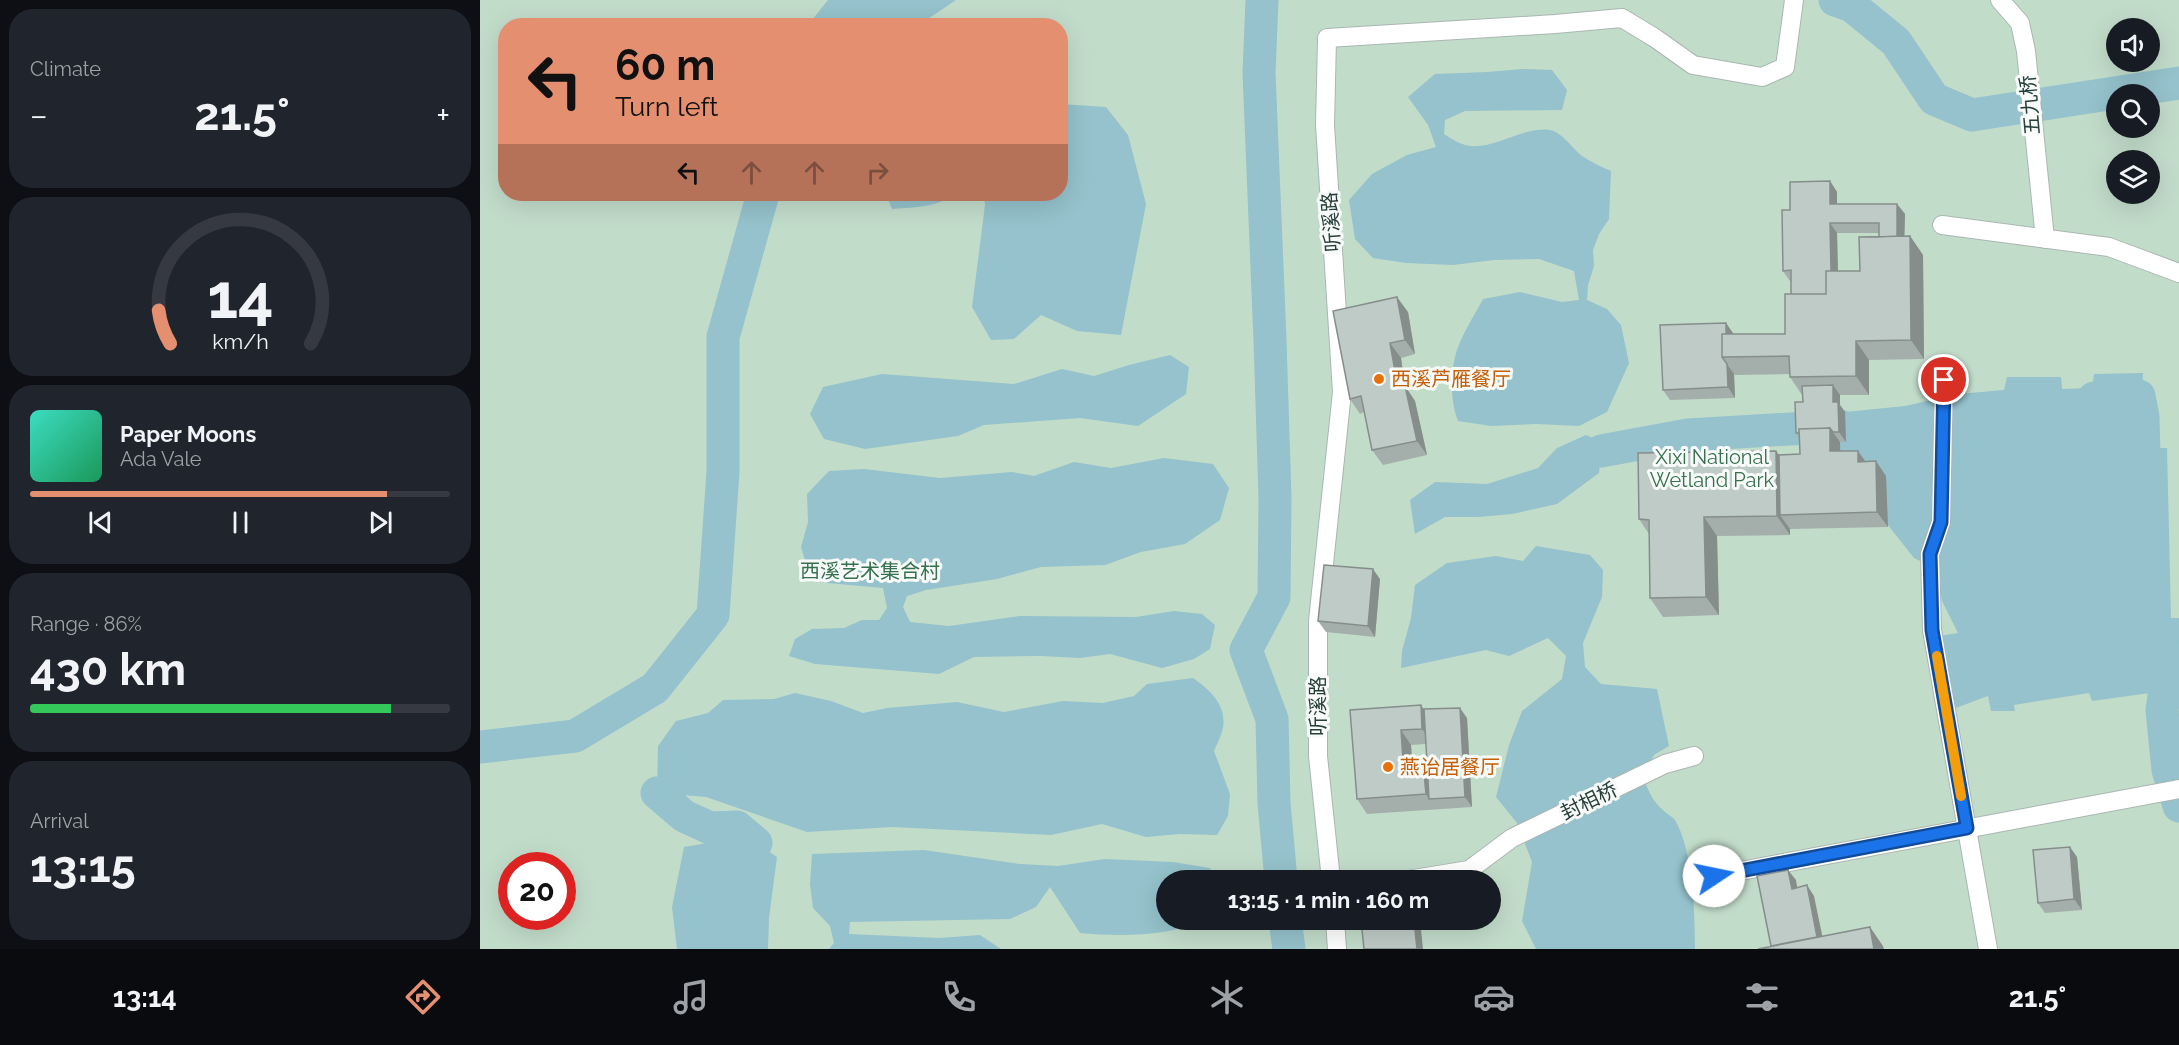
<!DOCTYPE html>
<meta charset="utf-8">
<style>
body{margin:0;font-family:Raleway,"Noto Sans SC",sans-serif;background:#20242c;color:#f1f3f6;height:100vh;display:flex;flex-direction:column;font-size:22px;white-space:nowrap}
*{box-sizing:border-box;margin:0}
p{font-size:20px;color:#9ea1a6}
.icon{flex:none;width:33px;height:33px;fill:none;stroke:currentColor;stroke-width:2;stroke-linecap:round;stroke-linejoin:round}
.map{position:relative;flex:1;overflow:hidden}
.details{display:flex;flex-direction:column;gap:9px;padding:9px;background:#0d0f14;width:480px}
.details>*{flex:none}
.guide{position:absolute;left:18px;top:18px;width:570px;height:183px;border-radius:24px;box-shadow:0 6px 24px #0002;background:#e48f6f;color:#111;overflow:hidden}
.fabs{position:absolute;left:1626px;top:18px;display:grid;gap:12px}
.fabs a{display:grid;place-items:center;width:54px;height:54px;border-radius:50%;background:#171b24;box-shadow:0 6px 24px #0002;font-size:30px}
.speed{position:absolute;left:18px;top:852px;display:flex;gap:12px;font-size:30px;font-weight:700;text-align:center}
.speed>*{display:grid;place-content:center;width:78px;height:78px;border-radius:50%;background:#171b24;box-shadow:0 6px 24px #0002;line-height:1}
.speed .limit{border:9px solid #d22;background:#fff;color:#111}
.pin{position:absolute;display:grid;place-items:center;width:51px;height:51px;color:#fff;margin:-26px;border:3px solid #fff;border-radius:50%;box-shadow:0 2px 6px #0007}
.me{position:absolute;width:66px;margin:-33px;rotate:79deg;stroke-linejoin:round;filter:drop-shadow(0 0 4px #0008)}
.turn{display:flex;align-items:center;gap:21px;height:126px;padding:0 18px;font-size:27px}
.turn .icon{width:78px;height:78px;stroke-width:2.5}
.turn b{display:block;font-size:42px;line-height:51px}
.lanes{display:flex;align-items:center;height:57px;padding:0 18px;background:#0003;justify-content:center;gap:30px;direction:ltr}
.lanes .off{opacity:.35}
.big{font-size:45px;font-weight:700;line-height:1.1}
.details .tile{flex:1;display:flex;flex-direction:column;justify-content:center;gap:9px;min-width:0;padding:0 21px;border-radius:24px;background:#20242c}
.details .dial{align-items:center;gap:0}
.dial svg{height:156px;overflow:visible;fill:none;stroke:#363941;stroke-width:7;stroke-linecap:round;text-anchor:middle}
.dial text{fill:#f1f3f6;stroke:none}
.song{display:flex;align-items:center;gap:18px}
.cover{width:72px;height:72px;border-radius:9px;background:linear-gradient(135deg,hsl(170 70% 55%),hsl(150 70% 35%))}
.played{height:6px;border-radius:3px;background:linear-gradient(90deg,#e48f6f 85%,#363941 85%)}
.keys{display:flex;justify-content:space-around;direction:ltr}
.heat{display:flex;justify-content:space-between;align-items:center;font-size:33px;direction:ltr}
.charge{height:9px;border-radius:4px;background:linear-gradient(90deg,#34c759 86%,#363941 0)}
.trip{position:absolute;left:676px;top:870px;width:345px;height:60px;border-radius:30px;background:#171b24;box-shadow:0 6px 24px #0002;font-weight:700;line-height:60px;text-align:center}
.tabs{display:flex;height:96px;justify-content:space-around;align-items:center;background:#090b0e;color:#9ea1a6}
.tabs .icon{width:42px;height:42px}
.tabs .on{color:#e48f6f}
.tabs b{font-size:27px;color:#f1f3f6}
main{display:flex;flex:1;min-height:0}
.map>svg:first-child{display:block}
.green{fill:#c2dcca;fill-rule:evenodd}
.water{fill:#95c2cc}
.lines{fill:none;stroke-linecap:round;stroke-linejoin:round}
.canal{stroke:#95c2cc;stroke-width:33}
.minor-casing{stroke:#aab6b2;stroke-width:20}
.minor{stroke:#fff;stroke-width:18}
.wall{fill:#a4afab;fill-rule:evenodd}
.shaded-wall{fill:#868e8b}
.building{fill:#bfcbc7;stroke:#868e8b;stroke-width:1.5}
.route-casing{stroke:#114b97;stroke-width:15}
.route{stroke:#1a73e8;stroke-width:10}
.slow{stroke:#f59e0b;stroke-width:10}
.food-dot{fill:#e8710a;stroke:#f7faf9;stroke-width:2}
.labels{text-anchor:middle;stroke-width:6;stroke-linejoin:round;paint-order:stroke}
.street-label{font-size:20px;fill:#273f39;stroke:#f7faf9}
.food-label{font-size:20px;fill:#c56008;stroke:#f7faf9;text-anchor:start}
.park-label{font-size:20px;fill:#35714e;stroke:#f7faf9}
</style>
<main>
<section class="details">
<div class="tile"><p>Climate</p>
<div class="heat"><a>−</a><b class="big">21.5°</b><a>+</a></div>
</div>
<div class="tile dial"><svg viewBox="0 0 100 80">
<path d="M14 69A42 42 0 1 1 86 69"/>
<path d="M14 69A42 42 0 0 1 8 52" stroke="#e48f6f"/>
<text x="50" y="56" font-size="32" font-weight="700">14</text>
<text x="50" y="72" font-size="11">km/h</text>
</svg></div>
<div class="tile">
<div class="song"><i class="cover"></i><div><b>Paper Moons</b><p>Ada Vale</p></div></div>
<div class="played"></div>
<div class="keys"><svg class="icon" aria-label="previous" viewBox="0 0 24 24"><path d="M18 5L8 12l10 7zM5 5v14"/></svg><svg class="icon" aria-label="pause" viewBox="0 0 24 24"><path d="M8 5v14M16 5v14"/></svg><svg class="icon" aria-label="next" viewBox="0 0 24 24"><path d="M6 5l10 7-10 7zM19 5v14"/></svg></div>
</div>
<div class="tile"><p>Range · 86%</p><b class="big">430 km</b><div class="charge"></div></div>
<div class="tile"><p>Arrival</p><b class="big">13:15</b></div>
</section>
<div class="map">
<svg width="1699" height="949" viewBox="0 0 1699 949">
<rect width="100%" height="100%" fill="#e7eeeb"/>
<!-- green -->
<path class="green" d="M0,0H1699V949H0ZM26,26H580V194H26ZM1636,28H1670V62H1636ZM1636,94H1670V128H1636ZM1636,160H1670V194H1636ZM32,866H82V916H32ZM687,880H1011V920H687Z"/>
<!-- water -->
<path class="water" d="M348,0H476L439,25H328Z
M1043,69L1072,70L1087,90L1082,110L985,111L965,120L964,134C970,138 978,143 985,145C1012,152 1041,126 1070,130C1082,132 1093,149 1102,156C1111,162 1121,167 1131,171L1129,219L1119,234L1113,250L1114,266L1108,285L1107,300L1127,309L1141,325L1149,363L1127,412L1099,426L1056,424L1011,426L978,421C971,404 970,376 975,357C979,339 994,316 1003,299L1040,292L1082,302L1099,300L1094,271L1059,259L1014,260L973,265L926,263L893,258L875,239L869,200L892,174L927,155L956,147L948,125L928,97L955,74L1007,72Z
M581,104L626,107L648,135L666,204L641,335L597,331L561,315L534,339L511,340L492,307L505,205L504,194H580Z
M406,194H473C462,207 428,208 412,209Z
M690,355L709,367L706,394L658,426L600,418L504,425L478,436L385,449L344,439L330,414L343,387L402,374L534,384L582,369L614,376L649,365Z
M1663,373L1662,393L1659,396L1662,411L1676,413L1677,448H1687L1691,618H1699V689L1612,701L1609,693L1534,705L1535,711H1511L1508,696L1473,709L1458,636L1478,633L1462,601L1457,569L1434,558L1361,466L1360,442L1365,412L1425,406L1478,394L1524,390L1527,377H1581L1582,389L1612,388L1614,374Z
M1106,435L1122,442L1119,473L1077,504L1032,514L999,517H965L935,534L930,500L955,482L1007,484L1058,468L1077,448Z
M684,458L733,464L749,488L740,520L705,544L661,552L625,565L561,567L517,579L446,590L427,596L423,607L430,622L469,626L540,616L656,617L694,611L722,614L735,625L730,649L714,659L682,668L630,654L600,658L561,656L494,657L459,674L335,664L309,656L315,639L332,629L364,628L382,620H399L407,608L403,588L347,583L328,570L321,547L328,522L327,494L349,471L384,469L460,478L532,472L554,476L594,462L631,468Z
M1056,546L1110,555L1123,570L1122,597L1103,643L1105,667L1121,684L1177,689L1189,746L1174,755L1163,776C1168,790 1172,801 1184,811C1188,815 1192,816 1195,820C1213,850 1215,914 1215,949H1056L1042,921L1052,862L1037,823L1016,797L1029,745L1042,711L1082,679L1086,656L1068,638L1029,656L1006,650L921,668L922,651L931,618L935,585L967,563L1016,556L1043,561Z
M713,678C730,690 747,705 743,728C741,736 737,744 734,751L750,794L748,816L737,835L700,834L666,837L622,824L571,835L413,827L327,832L226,797L177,793L178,746L196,721L228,713L243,700L294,699L315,693L351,701L383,713L407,708L477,702L524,712L583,701L623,703L654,696L667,684Z
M233,842L276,843L297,857L289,918L288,949H197L192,907L204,847Z
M444,850L540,864L578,866L625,859L693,862L730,868L735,880H687V920H728C687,936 644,937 600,933L570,887L556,907L530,919L370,922L369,934L459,938L500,935L521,949H349L354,943L350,926L333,908L330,884L332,854Z"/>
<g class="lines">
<!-- canal -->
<path class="canal" d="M782,0L779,73L790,340L795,498L794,597L766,650L792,719L794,803L801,880
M1355,0L1372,6L1416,42L1454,99L1492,115L1699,83
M1614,398L1659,396L1663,417L1664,455
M1121,451L1208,435L1360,426
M1683,647L1685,690L1682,710L1688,770L1699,806
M0,747L95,736L175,688L233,615L243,472V337L283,194
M177,793L204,816L230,828L257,827L276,843
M805,920L809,949"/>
<!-- minor casing -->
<g class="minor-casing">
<path id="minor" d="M1520,0L1540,23L1546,51L1565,239
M1462,225L1629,247L1699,273
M1464,380L1461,522L1450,554L1452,630L1508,949
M1234,876L1699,789
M851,880L838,756V621L862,392L845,125L847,38L1075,24L1142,18L1175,38L1213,65L1282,77L1305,67L1314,0
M928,880L989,870L1032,838L1185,764L1214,756
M855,920L857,949"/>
</g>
<!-- minor -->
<use href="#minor" class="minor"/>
</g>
<!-- wall -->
<path class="wall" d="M1350,181L1357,192V204H1417L1425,214L1424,236H1430L1443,255L1444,359L1389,360V395H1360V405L1365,412L1366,442H1360V451L1385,462L1406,476L1408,527L1310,529V535L1237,536L1239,615L1183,617L1170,598L1169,534L1159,519L1296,451L1299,455L1320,454L1319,438L1316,433L1323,402L1322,395L1310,377V374L1255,375L1254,374L1255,398L1190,400L1183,390L1246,323L1253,334H1305L1311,294V281H1310L1303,271L1310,210ZM1357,233H1399V237L1380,271H1358Z
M928,312L935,354L921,358L925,386L935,401L947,455L903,465L892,450L884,412L880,414L870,399Z
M900,579L895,637L846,632L838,621Z
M944,709L987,718L992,807L887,814L877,799L870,710ZM946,744L948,778L944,773L933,774L931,745Z
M1597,857L1602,910L1565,913L1558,903Z"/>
<!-- shaded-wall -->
<path class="shaded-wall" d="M1350,181L1357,192V215L1350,204Z
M1417,204L1425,214L1424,255L1417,245Z
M1350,223L1357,233L1359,312L1352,302Z
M1430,236L1443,255L1444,359L1431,340Z
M917,297L928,312L935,354L925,340Z
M1246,323L1253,333L1254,356H1247Z
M1376,341L1389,360V395L1376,376Z
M910,343L921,358L925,386L935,401L947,455L937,441L918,388Z
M1247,364L1254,374L1255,398L1248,387Z
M1353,385L1360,395V405L1365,412L1366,442L1359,432L1353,402Z
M1350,428L1360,442L1361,466L1350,451Z
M1296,451L1309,469L1300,515L1310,529V535L1297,516Z
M1378,451L1388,465L1378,462Z
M1396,461L1406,476L1408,527L1397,512Z
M1224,517L1237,536L1239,615L1226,597Z
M893,569L900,579L895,637L888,626Z
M941,705L951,720L953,743L942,729Z
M980,708L987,718L992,807L985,797Z
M921,730L931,745L934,789L924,775Z
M944,773L955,788L949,799L946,794Z
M1590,847L1597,857L1602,910L1594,899Z
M1308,870L1316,880L1319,899L1312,889Z
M1327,885L1334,896L1345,949L1339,946Z
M934,920H940L943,949H937Z
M1390,927L1403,946L1404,949H1394Z"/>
<!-- building -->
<path class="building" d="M1350,181V204H1417V236L1399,237V223H1350L1351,271H1346V294H1311V270L1303,271L1302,210H1310V182Z
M1430,236L1431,340L1376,341V376L1310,377L1309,356L1242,357V334H1305V294H1346V271H1380L1379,237Z
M917,297L925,340L910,343L918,388L925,386L937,441L892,450L881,396L870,399L853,311Z
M1246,323V334H1242V357L1247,364L1248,387L1183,390L1180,325Z
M1353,385V402H1358L1359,432H1353L1350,428L1319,429V433H1316L1315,402H1323L1322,386Z
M1350,428V451H1378V462L1396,461L1397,512L1300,515L1299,455L1320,454L1319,429Z
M1296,451L1297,516L1224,517L1226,597L1170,598L1169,520L1159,519L1158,453Z
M844,565L893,569L888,626L838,621Z
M941,705L942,729L921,730L924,775L944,773L946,794L877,799L870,710Z
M980,708L985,797L949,799L944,709Z
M1590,847L1594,899L1558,903L1553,850Z
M1308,870L1312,889L1327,885L1337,937L1291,946L1277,876Z
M881,920H934L937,949H884Z
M1390,927L1394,949H1278Z"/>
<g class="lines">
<!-- route casing -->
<g class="route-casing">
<path id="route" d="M1234,876L1487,828L1452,630L1450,554L1461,522L1464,380"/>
</g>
<!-- route -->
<use href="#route" class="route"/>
<!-- slow -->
<path class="slow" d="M1457,656L1481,796"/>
</g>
<!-- markers -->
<g class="food-dot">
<circle cx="899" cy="379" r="6"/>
<circle cx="908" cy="767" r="6"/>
</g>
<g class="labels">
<!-- street labels -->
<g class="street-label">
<text transform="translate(1550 105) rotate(-95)" y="7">五九桥</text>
<text transform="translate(851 222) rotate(-94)" y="7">听溪路</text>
<text transform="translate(838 706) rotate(-90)" y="7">听溪路</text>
<text transform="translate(1109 801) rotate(-26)" y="7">封相桥</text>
</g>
<!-- food labels -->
<g class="food-label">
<text x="911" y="386">西溪芦雁餐厅</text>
<text x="920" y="774">燕诒居餐厅</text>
</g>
<!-- park labels -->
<g class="park-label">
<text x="1232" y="464">Xixi National<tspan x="1232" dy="23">Wetland Park</tspan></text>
<text x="390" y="578">西溪艺术集合村</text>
</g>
</g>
</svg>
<div class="fabs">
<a><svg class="icon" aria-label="sound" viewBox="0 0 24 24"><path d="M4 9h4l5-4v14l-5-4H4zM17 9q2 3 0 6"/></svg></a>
<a><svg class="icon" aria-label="search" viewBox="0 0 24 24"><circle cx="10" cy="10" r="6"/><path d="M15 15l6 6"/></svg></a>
<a><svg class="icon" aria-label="layers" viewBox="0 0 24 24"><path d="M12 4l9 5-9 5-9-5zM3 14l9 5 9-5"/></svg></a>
</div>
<div class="speed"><div class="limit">20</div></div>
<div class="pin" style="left:1464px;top:380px;background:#d93025"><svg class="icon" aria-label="arrive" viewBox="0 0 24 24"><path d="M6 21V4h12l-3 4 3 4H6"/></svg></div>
<svg class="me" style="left:1234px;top:876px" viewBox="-20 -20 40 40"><circle r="19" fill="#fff"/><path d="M0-13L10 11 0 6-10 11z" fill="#1a73e8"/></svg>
<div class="trip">13:15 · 1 min · 160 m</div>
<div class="guide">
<div class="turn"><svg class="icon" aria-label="left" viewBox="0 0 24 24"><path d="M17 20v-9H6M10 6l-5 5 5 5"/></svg><div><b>60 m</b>Turn left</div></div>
<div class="lanes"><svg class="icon" aria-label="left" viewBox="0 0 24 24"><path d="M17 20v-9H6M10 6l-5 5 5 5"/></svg><svg class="icon off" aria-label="ahead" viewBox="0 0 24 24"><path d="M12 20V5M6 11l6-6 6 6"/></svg><svg class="icon off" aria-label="ahead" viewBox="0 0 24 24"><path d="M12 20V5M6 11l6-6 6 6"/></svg><svg class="icon off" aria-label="right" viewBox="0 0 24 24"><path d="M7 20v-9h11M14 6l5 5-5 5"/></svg></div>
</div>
</div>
</main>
<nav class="tabs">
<b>13:14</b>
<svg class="icon on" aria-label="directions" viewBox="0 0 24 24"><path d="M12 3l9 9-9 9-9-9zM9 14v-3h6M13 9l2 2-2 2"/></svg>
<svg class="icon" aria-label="music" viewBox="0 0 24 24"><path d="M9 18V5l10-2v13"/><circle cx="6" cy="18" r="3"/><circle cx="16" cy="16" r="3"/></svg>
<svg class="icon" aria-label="phone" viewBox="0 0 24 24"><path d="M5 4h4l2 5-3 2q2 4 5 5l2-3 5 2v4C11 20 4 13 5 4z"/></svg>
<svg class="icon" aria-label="climate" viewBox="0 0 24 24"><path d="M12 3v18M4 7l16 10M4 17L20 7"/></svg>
<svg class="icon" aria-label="car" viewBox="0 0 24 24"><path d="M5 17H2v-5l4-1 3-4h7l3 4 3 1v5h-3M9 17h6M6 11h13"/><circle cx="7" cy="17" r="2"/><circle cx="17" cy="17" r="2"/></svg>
<svg class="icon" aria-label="filters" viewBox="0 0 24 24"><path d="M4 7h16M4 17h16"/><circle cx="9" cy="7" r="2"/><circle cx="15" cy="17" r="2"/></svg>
<b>21.5°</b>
</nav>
